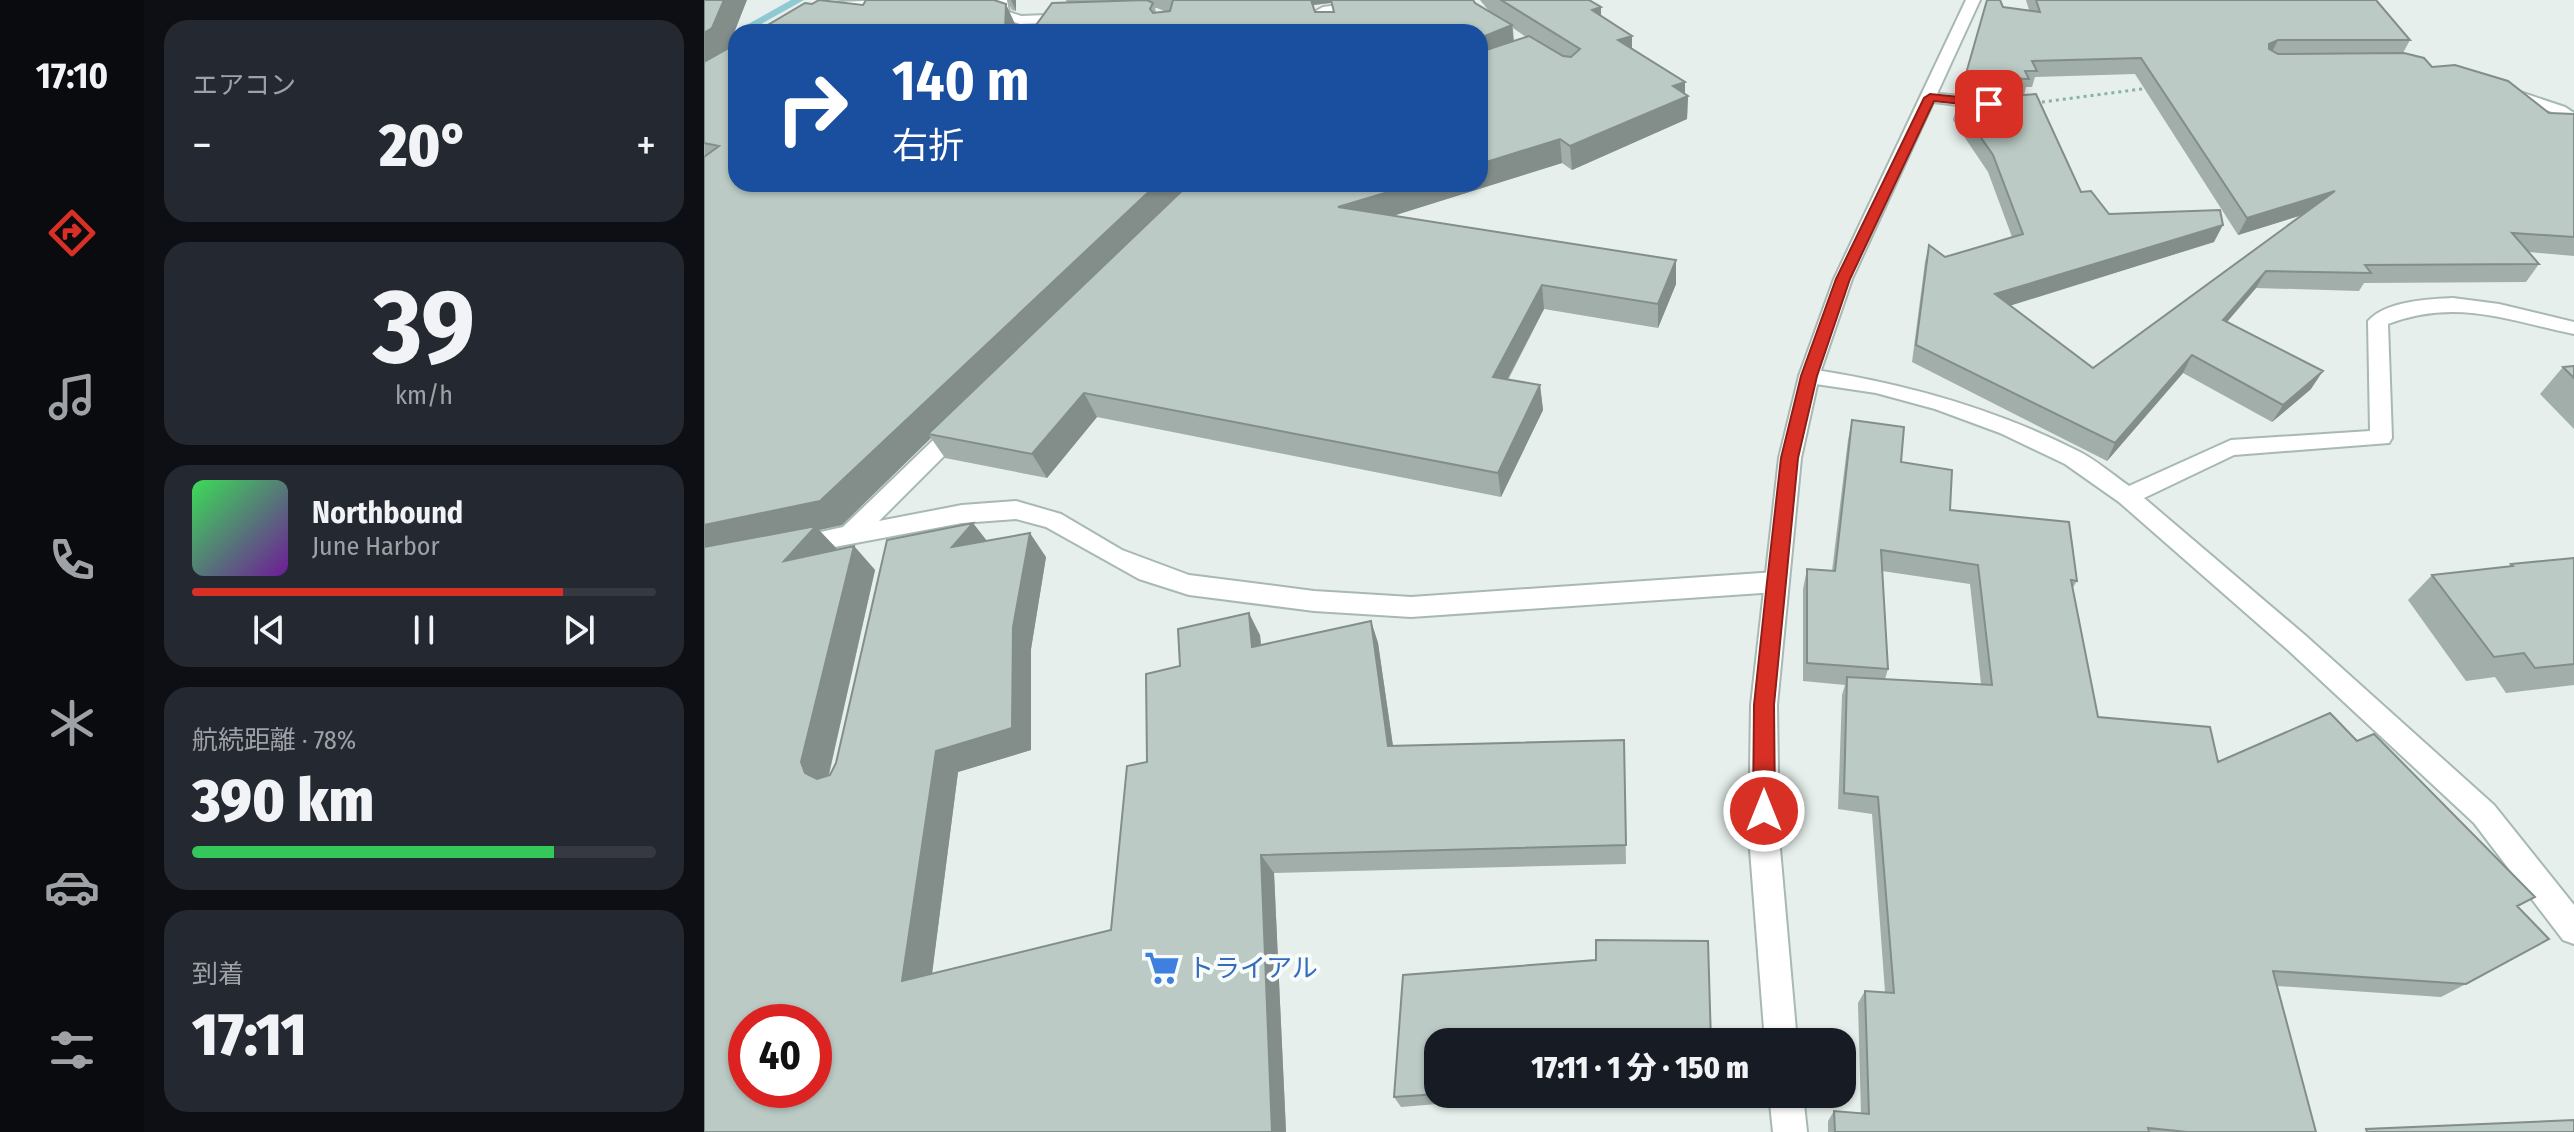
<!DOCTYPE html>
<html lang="ja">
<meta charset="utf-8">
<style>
body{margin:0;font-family:"Fira Sans Condensed","Noto Sans JP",sans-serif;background:#242831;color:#f1f3f6;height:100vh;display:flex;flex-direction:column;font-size:30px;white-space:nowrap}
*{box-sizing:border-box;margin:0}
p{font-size:26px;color:#9ea1a6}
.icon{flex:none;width:44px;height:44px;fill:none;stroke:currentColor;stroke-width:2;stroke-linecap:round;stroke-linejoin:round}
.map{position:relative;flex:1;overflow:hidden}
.panel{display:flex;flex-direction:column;gap:20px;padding:20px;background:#0d0f14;width:560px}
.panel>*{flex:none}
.hud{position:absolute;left:24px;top:24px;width:760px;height:168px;border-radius:24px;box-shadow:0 2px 6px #0004;background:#1a4fa0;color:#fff;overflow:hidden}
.speed{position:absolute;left:24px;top:1004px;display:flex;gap:16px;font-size:40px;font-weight:700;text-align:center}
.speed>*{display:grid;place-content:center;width:104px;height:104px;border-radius:50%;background:#171b24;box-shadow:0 2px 6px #0004;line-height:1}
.speed .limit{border:12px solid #d22;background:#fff;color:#111}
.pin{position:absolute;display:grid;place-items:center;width:68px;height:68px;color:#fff;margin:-34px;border-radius:16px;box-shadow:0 4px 12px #0006}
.me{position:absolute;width:88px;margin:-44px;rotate:0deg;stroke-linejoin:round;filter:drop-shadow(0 0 6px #0008)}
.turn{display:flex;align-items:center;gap:28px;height:168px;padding:0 32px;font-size:36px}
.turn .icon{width:104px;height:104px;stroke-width:2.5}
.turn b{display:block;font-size:56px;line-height:68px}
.big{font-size:60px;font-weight:800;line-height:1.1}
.panel .tile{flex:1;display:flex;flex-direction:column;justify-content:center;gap:12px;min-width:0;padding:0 28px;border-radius:24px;background:#242831}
.panel .dial{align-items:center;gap:0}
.dial b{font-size:104px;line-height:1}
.song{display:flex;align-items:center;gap:24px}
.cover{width:96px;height:96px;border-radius:12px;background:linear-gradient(135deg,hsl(130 70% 55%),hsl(280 70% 35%))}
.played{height:8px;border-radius:4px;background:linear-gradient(90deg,#d93025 80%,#363941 80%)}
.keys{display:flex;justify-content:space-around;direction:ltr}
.heat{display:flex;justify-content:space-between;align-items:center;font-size:44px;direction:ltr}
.charge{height:12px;border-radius:6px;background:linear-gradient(90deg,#34c759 78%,#363941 0)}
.trip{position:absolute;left:720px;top:1028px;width:432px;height:80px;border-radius:24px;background:#171b24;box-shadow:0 2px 6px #0004;font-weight:800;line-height:80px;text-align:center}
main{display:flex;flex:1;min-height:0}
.dock{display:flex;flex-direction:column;width:144px;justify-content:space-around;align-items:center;background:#090b0e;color:#9ea1a6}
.dock .icon{width:56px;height:56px}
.dock .on{color:#d93025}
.dock b{font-size:36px;color:#f1f3f6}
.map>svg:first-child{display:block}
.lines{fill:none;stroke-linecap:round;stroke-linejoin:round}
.stream{fill:#8ec9d4;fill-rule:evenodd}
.minor-casing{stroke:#a8b8b2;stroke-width:4}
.tertiary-casing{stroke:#a8b8b2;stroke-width:4}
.path{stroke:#86b3a5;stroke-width:3;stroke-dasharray:3 4;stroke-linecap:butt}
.minor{fill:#fff;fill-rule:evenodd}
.tertiary{fill:#fff;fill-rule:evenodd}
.wall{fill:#a1aea9;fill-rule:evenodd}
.shaded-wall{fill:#838d89}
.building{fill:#bbcac4;stroke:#838d89;stroke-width:2;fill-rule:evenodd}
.route{fill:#d93025;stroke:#8d1f18;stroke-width:2}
.labels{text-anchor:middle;stroke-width:8;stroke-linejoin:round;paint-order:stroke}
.near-shop-label{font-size:26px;fill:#366cbe;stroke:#f7fbf9;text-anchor:start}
</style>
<main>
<nav class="dock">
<b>17:10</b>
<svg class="icon on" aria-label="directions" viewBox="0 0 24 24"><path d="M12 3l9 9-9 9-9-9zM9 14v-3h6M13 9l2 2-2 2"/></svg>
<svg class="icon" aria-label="music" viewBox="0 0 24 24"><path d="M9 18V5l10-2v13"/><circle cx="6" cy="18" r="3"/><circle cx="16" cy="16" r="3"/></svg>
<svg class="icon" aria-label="phone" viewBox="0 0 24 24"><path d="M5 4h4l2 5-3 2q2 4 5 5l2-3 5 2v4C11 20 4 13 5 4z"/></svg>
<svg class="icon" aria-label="climate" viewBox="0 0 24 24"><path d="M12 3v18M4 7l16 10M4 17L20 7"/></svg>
<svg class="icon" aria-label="car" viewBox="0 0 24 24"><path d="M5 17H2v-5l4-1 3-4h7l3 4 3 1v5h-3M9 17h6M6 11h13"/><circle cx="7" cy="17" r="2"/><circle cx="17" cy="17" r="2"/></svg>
<svg class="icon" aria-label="filters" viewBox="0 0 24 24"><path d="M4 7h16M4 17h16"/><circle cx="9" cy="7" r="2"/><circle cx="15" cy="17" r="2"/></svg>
</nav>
<section class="panel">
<div class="tile"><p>エアコン</p>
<div class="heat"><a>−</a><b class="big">20°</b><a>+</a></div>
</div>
<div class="tile dial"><b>39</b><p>km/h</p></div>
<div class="tile">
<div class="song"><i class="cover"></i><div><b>Northbound</b><p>June Harbor</p></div></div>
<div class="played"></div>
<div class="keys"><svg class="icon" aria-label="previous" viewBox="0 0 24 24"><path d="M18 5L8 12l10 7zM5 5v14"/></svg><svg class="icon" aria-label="pause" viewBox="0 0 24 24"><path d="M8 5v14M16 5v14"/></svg><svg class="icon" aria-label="next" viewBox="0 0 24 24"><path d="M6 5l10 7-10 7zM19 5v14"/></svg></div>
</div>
<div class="tile"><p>航続距離 · 78%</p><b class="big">390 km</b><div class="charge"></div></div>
<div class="tile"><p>到着</p><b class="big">17:11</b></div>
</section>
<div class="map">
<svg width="1870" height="1132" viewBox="0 0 1870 1132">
<rect width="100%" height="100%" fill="#e6efeb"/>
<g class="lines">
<!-- stream -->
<path class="stream" d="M87,0H100L43,32H32V34L30,32Z"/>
<!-- minor casing -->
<g class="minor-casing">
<path id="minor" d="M247,0L240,4L120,9L113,5C127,0 223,0 247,0Z
M289,0H303L305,12L317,16L369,14L376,18L369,22L316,24L294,17Z
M673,0H711L704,4L619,15L612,11L619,7Z
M1801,87L1861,107L1870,113V126L1851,113L1796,95L1793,92Z
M1226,93L1287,99L1295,104L1287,109L1221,101L1218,98Z
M1749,298L1795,304L1870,322V334C1803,320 1751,298 1684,324L1688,438L1685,443L1530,455L1440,498L1602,636L1790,805L1870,905V944L1859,940L1770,823L1584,650L1415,502L1361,464L1296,433L1231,409L1172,393L1105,383L1095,376L1105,369C1199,383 1289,408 1374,451C1392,460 1408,474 1425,486L1527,440L1666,431L1664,321C1682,301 1724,299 1749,298Z
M257,419L265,421L268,426L265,431L175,521L258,505L312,501L357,514L418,550L485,575L610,591L707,597L1072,572L1081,575L1084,582L1081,589L1072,592L707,617L610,611L485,595L435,579L342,527L312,519L258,523L93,554L85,551L81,545L85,539L139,527L249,421Z"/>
</g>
<!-- tertiary casing -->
<g class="tertiary-casing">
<path id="tertiary" d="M1262,0H1276L1148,279L1115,376L1097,458L1073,705L1075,837L1093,1042H1061L1045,837L1047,705L1075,458L1095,376L1130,279Z
M1065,1094H1099L1103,1132H1069Z"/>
</g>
<!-- path -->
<path class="path" d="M1331,103L1445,88"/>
<!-- minor -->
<use href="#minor" class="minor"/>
<!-- tertiary -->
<use href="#tertiary" class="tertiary"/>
</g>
<!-- wall -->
<path class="wall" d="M0,0L24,48L32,184H776L327,32L363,3L362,0H769L771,3L785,11L776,0H885L897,16L928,48L984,96L983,119L868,170L858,163L689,216L972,284L954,328L840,309L804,380L836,385L839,410L797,497L393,417L343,478L241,458L227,438L138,525L115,530L133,549L150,546L171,570L125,775L282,541L342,557L327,649V750L254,772L228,974L407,930L443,762L476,666L556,635L557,645L667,621L674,643L689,746L920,740L922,864L570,873L582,1132H0ZM628,3L630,12H611L609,5ZM451,8H453L460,11L452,12ZM809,28L822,37L810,41Z
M303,0H312V11L308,10Z
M1322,0H1672L1706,40L1699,53L1728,67L1845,113L1870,114V256L1825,252L1835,264L1822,282L1660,283L1655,291L1552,288L1523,322L1607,389L1568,422L1479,373L1403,461L1208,362L1221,262L1225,245L1241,257L1308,237L1284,172L1249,120L1261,77L1299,7L1325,10ZM1431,74L1534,235L1598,215L1389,368L1306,305L1510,242L1405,214L1377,192L1320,95L1322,87H1328L1331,77ZM1276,94L1315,95L1305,96Z
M1870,366V429L1836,394L1859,367Z
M1148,420L1197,462L1246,510L1373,581L1368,589L1394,717L1514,762L1653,741L1831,897L1814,907L1762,984L1737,997L1573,986L1612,1132H1124V1121L1130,1111L1157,1114L1154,1003L1161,991L1181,992L1168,814L1134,809L1138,695L1141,685L1099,681V589L1103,569L1128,571L1144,440ZM1178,571L1266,584L1277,684L1181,679L1184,669Z
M1870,558V685L1802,693L1791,677L1762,681L1704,600L1728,575L1804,567L1807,564Z
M892,940L1004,941L1007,1042H734V1094H856L697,1107L690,1097L699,975L892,960Z"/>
<!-- shaded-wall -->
<path class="shaded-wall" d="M20,0H43L23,51L0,78V33Z
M307,0H312V11Z
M581,0H649L594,7Z
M302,4L312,26V32H301Z
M897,7V29L888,10Z
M808,25L810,47L776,62V38Z
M928,36V58L914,40Z
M1574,40L1566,56L1565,44Z
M981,82V97L984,96L983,119L868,170L866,146L969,86Z
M856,139L858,163L640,231L634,207L711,184H776V164Z
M453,184H492L224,434L227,438L138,525L115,530L133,549L103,584L0,553V525Z
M1631,191L1621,208L1534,235L1543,218Z
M1519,225L1510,242L1286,312L1291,294Z
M972,260V284L954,328V304Z
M1562,271L1552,288L1510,337L1519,320Z
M838,285L840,309L792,401L789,377Z
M1488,355L1479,373L1403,461L1411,443Z
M1619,371L1607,389L1568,422L1579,405Z
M836,385L839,410L797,497L794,473Z
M380,393L393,417L343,478L328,454Z
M269,523L287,546L248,547Z
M326,533L342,557L327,649V750L254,772L225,997L198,981L232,751L309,627Z
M150,546L171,570L123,782L101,773L97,762Z
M545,613L556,635L559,669L548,647Z
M667,621L674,643L692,767L684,746Z
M557,855L570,873L582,1132H568Z"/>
<!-- building -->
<path class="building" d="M0,0H20L8,28L0,33Z
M115,0L159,5L162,0H290L302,4L301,32H52L101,3L108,4Z
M443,0L449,3L446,9L449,13L466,11L469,0H607L611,12H630L627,0H769L771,3L808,25L776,38V32H327L348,3Z
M797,0H885L897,7L888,10L928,36L914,40L981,82L969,86L984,96L866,146L856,139L776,164V52L825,36L859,56L867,57L876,49Z
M1283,0H1296L1299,7L1336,12L1332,0H1672L1706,40H1574L1565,44V49L1574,54L1700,53L1720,58L1728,67L1751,65L1804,81L1845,113L1870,114V237L1808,233L1835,264L1661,265L1667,273L1562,271L1519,320L1619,371L1579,405L1488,355L1411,443L1212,345L1225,245L1241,257L1319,234L1289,155L1253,103L1256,92L1305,96L1332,94L1377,192L1387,191L1405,214L1516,210L1519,225L1291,294L1389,368L1631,191L1543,218L1437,58L1328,61L1333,71H1321L1325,79L1261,77Z
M32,44V184H453L116,501L0,525V157L15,146L0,143V62Z
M485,184H711L634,207L972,260L954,304L838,285L789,377L836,385L794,473L380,393L328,454L224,434Z
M1870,366V378L1859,367Z
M1148,420L1200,427L1197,462L1248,470L1246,510L1365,522L1373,581L1367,580L1394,717L1506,727L1514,762L1626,713L1653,741L1670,734L1831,897L1813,906L1845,939L1762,984L1569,971L1612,1132H1483L1444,1128L1445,1132H1131L1130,1111L1165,1114L1161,991L1190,993L1174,797L1140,793L1143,677L1288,685L1274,565L1177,550L1184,669L1103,663V569L1131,571Z
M269,523L248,547L326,533L309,627L308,728L232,751L198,981L407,930L423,766L443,762L442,674L476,666L474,629L545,613L548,647L667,621L684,746L920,740L922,845L557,855L568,1132H0V547L112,526L80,561L150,546L97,762L101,773L113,779L126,775L132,763L183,540ZM42,1022H110V1090H42Z
M1870,558V664L1831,668L1820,653L1790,657L1728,575L1809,566L1807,564Z
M892,940L1004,941L1007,1042H734V1094L690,1097L699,975L892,960Z
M1870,1120V1132H1663L1662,1129Z"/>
<!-- route -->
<path class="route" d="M1226,94L1285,100L1291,104L1285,107L1230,101L1146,279L1113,376L1094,458L1070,705L1071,811L1068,818L1060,821L1053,818L1049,811L1050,705L1063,582L1077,458L1097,376L1132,279L1220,98Z"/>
<!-- icons -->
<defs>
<g id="supermarket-bare" transform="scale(2.76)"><path d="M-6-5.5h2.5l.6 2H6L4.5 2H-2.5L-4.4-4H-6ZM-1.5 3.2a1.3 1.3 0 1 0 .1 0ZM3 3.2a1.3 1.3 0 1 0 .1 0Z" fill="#3f7fe0" stroke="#f7fbf9" stroke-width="2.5" paint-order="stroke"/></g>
</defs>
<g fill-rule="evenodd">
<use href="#supermarket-bare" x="458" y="968"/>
</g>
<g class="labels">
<!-- near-shop labels -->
<g class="near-shop-label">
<text x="484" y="977">トライアル</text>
</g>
</g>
</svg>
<div class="speed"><div class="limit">40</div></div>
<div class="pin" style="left:1285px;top:104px;background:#d93025"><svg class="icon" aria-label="arrive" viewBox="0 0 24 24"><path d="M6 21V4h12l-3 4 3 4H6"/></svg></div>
<svg class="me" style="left:1060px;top:811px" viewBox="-20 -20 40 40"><circle r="17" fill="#d93025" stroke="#fff" stroke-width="3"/><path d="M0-11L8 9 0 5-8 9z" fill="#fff"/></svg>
<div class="trip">17:11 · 1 分 · 150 m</div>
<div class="hud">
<div class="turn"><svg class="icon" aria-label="right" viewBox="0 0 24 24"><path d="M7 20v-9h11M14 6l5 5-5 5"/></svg><div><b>140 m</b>右折</div></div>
</div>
</div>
</main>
